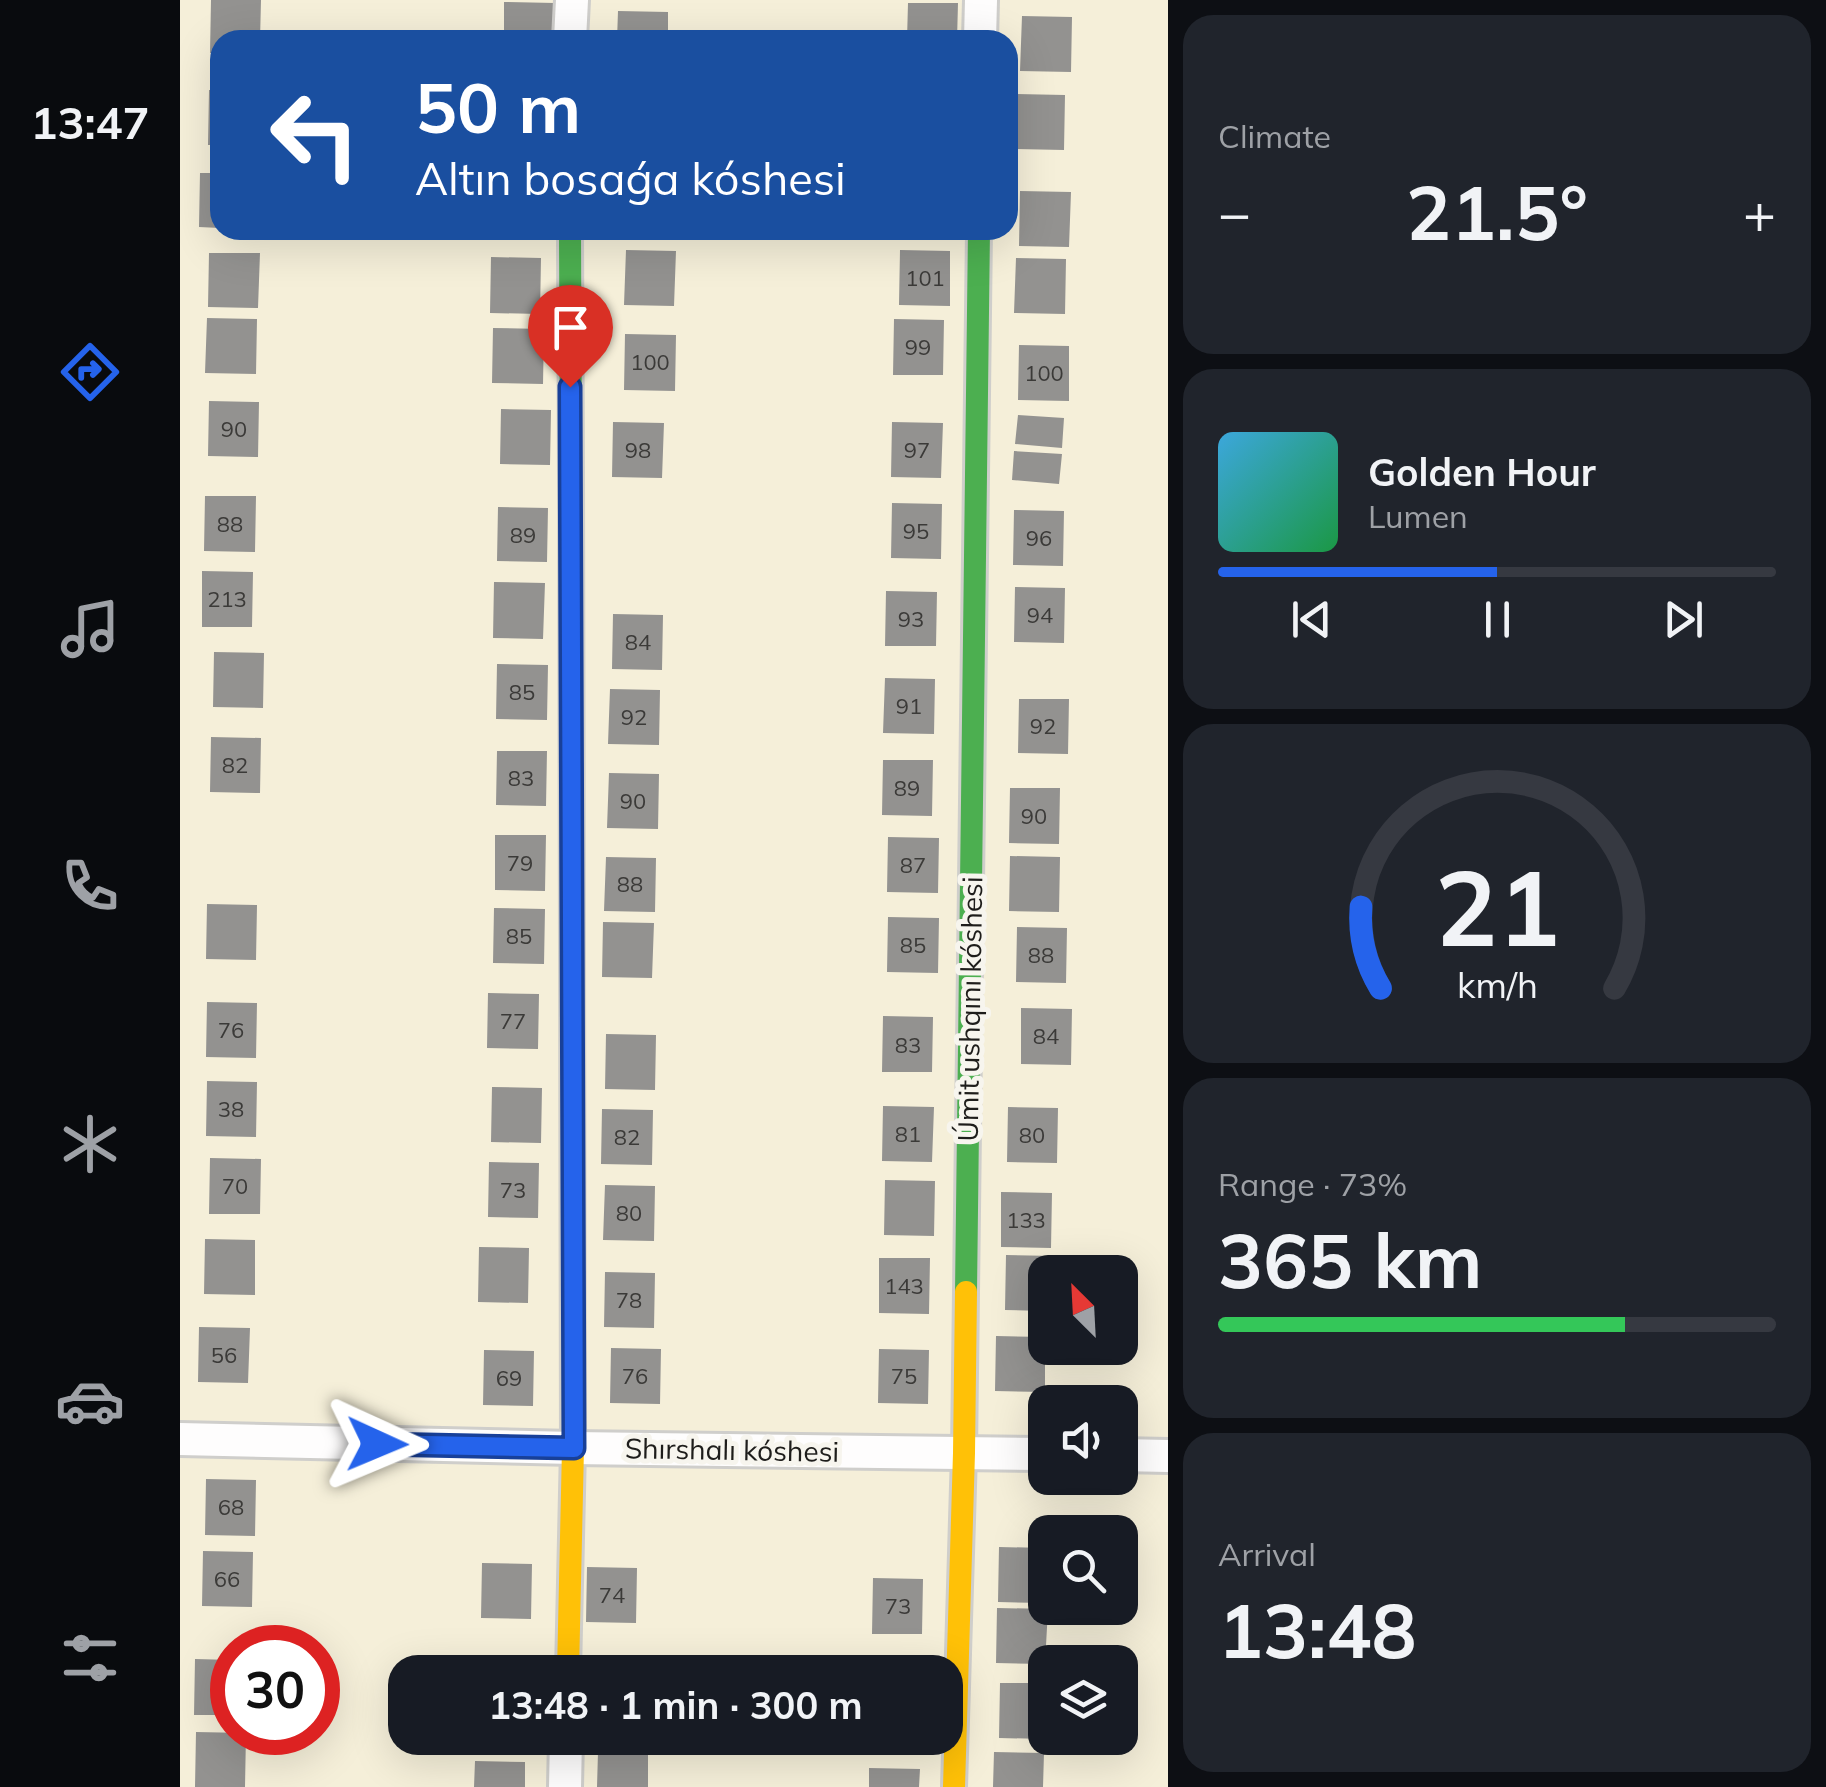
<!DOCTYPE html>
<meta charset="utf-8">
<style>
body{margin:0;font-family:Mulish,sans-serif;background:#20242c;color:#f1f3f6;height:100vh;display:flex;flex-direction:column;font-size:38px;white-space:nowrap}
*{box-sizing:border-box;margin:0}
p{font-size:32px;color:#9ea1a6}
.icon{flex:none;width:55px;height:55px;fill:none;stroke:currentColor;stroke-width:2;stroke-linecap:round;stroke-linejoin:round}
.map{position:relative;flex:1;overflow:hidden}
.sheet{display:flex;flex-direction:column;gap:15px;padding:15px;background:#0d0f14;width:658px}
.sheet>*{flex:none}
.top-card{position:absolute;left:30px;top:30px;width:808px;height:210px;border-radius:30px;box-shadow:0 10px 40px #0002;background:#1a4fa0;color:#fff;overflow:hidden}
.needle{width:65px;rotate:336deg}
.controls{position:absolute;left:848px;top:1255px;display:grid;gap:20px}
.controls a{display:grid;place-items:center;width:110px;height:110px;border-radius:20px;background:#171b24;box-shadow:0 10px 40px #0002;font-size:50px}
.speed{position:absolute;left:30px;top:1625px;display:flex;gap:20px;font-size:50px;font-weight:700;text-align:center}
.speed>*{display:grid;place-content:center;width:130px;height:130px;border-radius:50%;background:#171b24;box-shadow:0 10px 40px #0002;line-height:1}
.speed .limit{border:15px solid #d22;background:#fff;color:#111}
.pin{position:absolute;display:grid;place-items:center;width:85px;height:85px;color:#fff;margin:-102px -42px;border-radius:50% 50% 50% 0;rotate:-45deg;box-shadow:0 0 10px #0007}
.pin .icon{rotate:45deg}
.me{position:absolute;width:110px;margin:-55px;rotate:91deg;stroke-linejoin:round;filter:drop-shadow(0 0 8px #0008)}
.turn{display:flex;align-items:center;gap:35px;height:210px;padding:0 40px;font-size:45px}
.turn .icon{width:130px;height:130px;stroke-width:2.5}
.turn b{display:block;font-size:70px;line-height:85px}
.big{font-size:75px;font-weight:700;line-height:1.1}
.sheet .card{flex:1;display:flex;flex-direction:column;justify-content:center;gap:15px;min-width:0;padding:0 35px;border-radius:30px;background:#20242c}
.sheet .dial{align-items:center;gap:0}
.dial svg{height:260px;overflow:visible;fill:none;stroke:#363941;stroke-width:7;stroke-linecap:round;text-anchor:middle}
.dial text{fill:#f1f3f6;stroke:none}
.song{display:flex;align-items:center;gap:30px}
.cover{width:120px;height:120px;border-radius:15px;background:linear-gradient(135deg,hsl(200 70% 55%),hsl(140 70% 35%))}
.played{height:10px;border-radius:5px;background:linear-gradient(90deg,#2563eb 50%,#363941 50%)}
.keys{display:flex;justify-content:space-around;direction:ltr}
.heat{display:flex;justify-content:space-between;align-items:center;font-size:55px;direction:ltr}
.charge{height:15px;border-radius:8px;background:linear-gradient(90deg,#34c759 73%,#363941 0)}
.trip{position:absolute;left:208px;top:1655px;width:575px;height:100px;border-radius:30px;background:#171b24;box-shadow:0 10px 40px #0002;font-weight:700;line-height:100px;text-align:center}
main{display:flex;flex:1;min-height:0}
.dock{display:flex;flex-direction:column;width:180px;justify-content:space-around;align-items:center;background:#090b0e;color:#9ea1a6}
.dock .icon{width:70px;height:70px}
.dock .on{color:#2563eb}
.dock b{font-size:45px;color:#f1f3f6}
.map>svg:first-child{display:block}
.sand{fill:#f5efd9;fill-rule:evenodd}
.building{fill:#939290}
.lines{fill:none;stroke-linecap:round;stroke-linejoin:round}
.street-casing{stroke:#cfcecb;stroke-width:38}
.fast-casing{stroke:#cfcecb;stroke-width:28}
.slow-casing{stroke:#cfcecb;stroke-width:28}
.jam-casing{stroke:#cfcecb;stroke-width:28}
.street{stroke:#fefdfd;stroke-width:32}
.fast{stroke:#4caf50;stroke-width:22}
.slow{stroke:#ffc107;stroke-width:22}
.jam{stroke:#c62828;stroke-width:22}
.route-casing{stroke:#184099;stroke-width:25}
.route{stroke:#2563eb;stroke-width:18}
.labels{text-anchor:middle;stroke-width:10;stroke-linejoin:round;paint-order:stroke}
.number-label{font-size:22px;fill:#3b3a38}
.street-label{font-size:28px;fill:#1e1d1b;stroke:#f7f5ee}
</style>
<main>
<nav class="dock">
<b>13:47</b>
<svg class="icon on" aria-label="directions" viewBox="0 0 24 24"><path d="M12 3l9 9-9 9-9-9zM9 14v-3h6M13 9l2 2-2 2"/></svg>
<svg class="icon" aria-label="music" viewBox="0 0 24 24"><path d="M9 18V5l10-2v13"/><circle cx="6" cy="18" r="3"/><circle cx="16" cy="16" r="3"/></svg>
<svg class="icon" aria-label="phone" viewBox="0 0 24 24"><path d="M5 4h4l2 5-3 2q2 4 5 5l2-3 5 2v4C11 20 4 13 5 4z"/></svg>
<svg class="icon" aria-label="climate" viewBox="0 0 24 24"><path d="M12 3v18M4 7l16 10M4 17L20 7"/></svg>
<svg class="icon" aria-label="car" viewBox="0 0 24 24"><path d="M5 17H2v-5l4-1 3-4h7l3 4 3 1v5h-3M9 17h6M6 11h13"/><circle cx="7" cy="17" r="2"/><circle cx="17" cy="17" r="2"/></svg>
<svg class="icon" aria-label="filters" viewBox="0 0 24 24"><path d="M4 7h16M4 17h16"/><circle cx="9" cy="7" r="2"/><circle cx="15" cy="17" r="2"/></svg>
</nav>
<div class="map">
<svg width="989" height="1787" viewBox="0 0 989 1787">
<rect width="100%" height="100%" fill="#f5f4f0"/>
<!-- sand -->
<path class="sand" d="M0,0H988V1787H0ZM40,40H828V230H40ZM865,1272H940V1348H865ZM865,1402H940V1478H865ZM865,1532H940V1608H865ZM52,1648H138V1732H52ZM865,1662H940V1738H865ZM225,1672H765V1738H225Z"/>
<!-- building -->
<path class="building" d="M31,0H81L80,40H40V53H30Z
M324,2L375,3L374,40H324Z
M728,3H778L777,40H727Z
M438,11L488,12V40H437Z
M842,16L892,17L891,72L840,71Z
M29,90H40V145H28Z
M834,94L885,95L884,150L833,149Z
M20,173H40V228L19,227Z
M840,191L891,192L889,247L839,246Z
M446,250L496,251L494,306L444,305Z
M720,250L770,251V306L719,305Z
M29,253H80L78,308L28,307Z
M311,257L361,258L360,314L310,313Z
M836,258L886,259L885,314L834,313Z
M27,318L77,319L76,374L25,373Z
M714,319L764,320L763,375H713Z
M313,328L364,329L363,384L312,383Z
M445,334L496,335L495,391L444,390Z
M839,345L889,346V401L838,400Z
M29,401L79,402L78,457L28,456Z
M321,409L371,410L370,465L320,464Z
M838,415L884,418L882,448L835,444Z
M433,422L484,423L482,478L432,477Z
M712,422L763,423L761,478L711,477Z
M834,451L882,454L879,484L832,480Z
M25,496H76L75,552L24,551Z
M712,503L762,504L761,559L711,558Z
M318,507L368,508L367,562L317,561Z
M834,510L884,511L883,566L833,565Z
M22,571L73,572L72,627H22Z
M314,582L365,583L363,639L313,638Z
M835,587L885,588L884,643L834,642Z
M706,591L757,592L756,646H705Z
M433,614L483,615L482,670L432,669Z
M34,652L84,653L83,708L33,707Z
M317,664L368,665L367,720L316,719Z
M705,678L755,679L754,734L703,733Z
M430,689L480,690L479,745L428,744Z
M839,699H889L888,754L838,753Z
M31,737L81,738L80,793L30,792Z
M317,751H367L366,806L316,805Z
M703,760H753L752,816L702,815Z
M429,773L479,774L478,829L427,828Z
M830,788H880L879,844L829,843Z
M315,835H366L365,891L315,890Z
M708,837L759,838L758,893L707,892Z
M830,856L880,857L879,912L829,911Z
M426,857L476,858L475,912L424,911Z
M27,904L77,905L76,960L26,959Z
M314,908L365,909L364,964L313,963Z
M708,917L759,918L758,973L707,972Z
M423,922L474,923L472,978L422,977Z
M837,927L887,928L886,983L836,982Z
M308,993L359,994L358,1049L307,1048Z
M27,1002L77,1003L76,1058L26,1057Z
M841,1008L892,1009L891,1065L841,1064Z
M703,1016L753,1017L752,1072H702Z
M426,1034L476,1035L475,1090L425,1089Z
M27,1081L77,1082L76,1137L26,1136Z
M312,1087L362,1088L361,1143L311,1142Z
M703,1106L754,1107L752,1162L702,1161Z
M828,1107L878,1108L877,1163L827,1162Z
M422,1109L473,1110L472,1165L421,1164Z
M30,1158L81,1159L80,1214H29Z
M309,1162L359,1163L358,1218L308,1217Z
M705,1180L755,1181L754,1236L704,1235Z
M425,1185L475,1186L474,1241L423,1240Z
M821,1192L872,1193L871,1248L821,1247Z
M25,1239L75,1240V1295L24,1294Z
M299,1247L349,1248L348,1303L298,1302Z
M826,1255L876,1256V1272H865V1311L825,1310Z
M699,1258H750L749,1314L699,1313Z
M425,1272L475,1273L474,1328L424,1327Z
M19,1327L70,1328L68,1383L18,1382Z
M816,1336L865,1337V1392L815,1391Z
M431,1348L481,1349L480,1404L430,1403Z
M699,1349L749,1350L748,1404L698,1403Z
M304,1350L354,1351L353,1406L303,1405Z
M26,1479L76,1480L75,1536L25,1535Z
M819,1547L865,1548V1603L818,1602Z
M23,1551L73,1552L72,1607L22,1606Z
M302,1563L352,1564L351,1619L301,1618Z
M407,1567L457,1568L456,1623L406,1622Z
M693,1578L743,1579L742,1634H692Z
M817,1608L868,1609L865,1664L816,1663Z
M15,1659L52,1660V1715H14Z
M420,1661L470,1662V1672H420Z
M691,1662L741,1663V1672H691Z
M820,1683H865V1739L819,1738Z
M16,1732L66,1733L65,1787H15Z
M418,1752L468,1753V1787H417Z
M814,1752L864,1753L863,1787H813Z
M295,1761L345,1762V1787H294Z
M689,1768L740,1769L739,1787H689Z"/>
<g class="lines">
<!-- street casing -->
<g class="street-casing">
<path id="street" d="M390,40L392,0
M800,40L801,0
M0,1439L393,1448L865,1454
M940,1455L989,1456
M385,1787L386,1738"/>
</g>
<!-- fast casing -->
<g class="fast-casing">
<path id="fast" d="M390,230L391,473
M786,1292L799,230"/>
</g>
<!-- slow casing -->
<g class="slow-casing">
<path id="slow" d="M388,1672L393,1448L392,949
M774,1787L784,1453L786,1292"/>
</g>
<!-- jam casing -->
<g class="jam-casing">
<path id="jam" d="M391,473L392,949"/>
</g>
<!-- street -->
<use href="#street" class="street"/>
<!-- fast -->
<use href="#fast" class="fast"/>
<!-- slow -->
<use href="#slow" class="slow"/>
<!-- jam -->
<use href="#jam" class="jam"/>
</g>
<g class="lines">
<!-- route casing -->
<g class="route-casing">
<path id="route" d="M197,1444L394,1448L390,387"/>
</g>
<!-- route -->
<use href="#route" class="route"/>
</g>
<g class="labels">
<!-- number labels -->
<g class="number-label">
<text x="745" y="286">101</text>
<text x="738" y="355">99</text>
<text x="470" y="370">100</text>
<text x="864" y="381">100</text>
<text x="54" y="437">90</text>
<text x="458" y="458">98</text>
<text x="737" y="458">97</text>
<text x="50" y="532">88</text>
<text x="736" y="539">95</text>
<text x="343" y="543">89</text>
<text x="859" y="546">96</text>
<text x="47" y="607">213</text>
<text x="860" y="623">94</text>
<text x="731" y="627">93</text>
<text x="458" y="650">84</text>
<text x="342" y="700">85</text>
<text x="729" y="714">91</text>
<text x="454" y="725">92</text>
<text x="863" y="734">92</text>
<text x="55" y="773">82</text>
<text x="341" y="786">83</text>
<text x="727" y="796">89</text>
<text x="453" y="809">90</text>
<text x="854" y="824">90</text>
<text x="340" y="871">79</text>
<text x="733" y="873">87</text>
<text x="450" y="892">88</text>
<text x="339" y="944">85</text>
<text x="733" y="953">85</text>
<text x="861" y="963">88</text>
<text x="333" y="1029">77</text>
<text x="51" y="1038">76</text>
<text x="866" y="1044">84</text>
<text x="728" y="1053">83</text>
<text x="51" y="1117">38</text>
<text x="728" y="1142">81</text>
<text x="852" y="1143">80</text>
<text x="447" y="1145">82</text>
<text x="55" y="1194">70</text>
<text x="333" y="1198">73</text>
<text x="449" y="1221">80</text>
<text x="846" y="1228">133</text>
<text x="724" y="1294">143</text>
<text x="449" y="1308">78</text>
<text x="44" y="1363">56</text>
<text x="455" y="1384">76</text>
<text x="724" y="1384">75</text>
<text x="329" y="1386">69</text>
<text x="51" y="1515">68</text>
<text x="47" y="1587">66</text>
<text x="432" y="1603">74</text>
<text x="718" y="1614">73</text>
</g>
<!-- street labels -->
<g class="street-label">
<text transform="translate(790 1009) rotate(-89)" y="10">Úmit ushqını kóshesi</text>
<text transform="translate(552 1450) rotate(1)" y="10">Shırshalı kóshesi</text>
</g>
</g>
</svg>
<div class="controls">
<a><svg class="needle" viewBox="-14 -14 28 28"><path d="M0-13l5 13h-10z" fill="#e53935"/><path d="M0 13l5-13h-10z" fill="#9ea1a6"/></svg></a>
<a><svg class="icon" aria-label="sound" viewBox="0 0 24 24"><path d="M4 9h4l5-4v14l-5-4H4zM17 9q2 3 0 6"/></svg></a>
<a><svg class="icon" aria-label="search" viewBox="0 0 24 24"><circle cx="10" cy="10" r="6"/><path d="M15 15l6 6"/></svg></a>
<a><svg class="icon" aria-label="layers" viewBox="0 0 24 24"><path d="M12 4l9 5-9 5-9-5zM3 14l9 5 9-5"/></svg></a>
</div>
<div class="speed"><div class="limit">30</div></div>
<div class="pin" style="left:390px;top:387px;background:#d93025"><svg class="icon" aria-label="arrive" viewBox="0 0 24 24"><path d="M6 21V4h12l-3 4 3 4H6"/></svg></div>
<svg class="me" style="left:197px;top:1444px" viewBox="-20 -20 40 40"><path d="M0-17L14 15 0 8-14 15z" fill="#2563eb" stroke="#fff" stroke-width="4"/></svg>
<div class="trip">13:48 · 1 min · 300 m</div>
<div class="top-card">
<div class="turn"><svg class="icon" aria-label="left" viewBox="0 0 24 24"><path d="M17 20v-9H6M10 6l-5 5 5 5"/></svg><div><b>50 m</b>Altın bosaǵa kóshesi</div></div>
</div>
</div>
<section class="sheet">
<div class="card"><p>Climate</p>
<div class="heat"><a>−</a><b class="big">21.5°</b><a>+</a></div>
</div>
<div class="card">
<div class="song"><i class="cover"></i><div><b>Golden Hour</b><p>Lumen</p></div></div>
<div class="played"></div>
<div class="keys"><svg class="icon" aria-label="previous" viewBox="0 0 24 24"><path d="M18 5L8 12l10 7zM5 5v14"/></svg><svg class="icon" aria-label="pause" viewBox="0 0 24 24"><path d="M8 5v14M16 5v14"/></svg><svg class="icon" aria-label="next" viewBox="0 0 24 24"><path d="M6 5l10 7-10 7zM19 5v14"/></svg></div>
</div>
<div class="card dial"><svg viewBox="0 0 100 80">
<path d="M14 69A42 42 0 1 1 86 69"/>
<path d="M14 69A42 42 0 0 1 8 44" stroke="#2563eb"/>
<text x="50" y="56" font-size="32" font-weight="700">21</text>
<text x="50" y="72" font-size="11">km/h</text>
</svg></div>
<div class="card"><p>Range · 73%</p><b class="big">365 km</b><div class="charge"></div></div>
<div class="card"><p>Arrival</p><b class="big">13:48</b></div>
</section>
</main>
